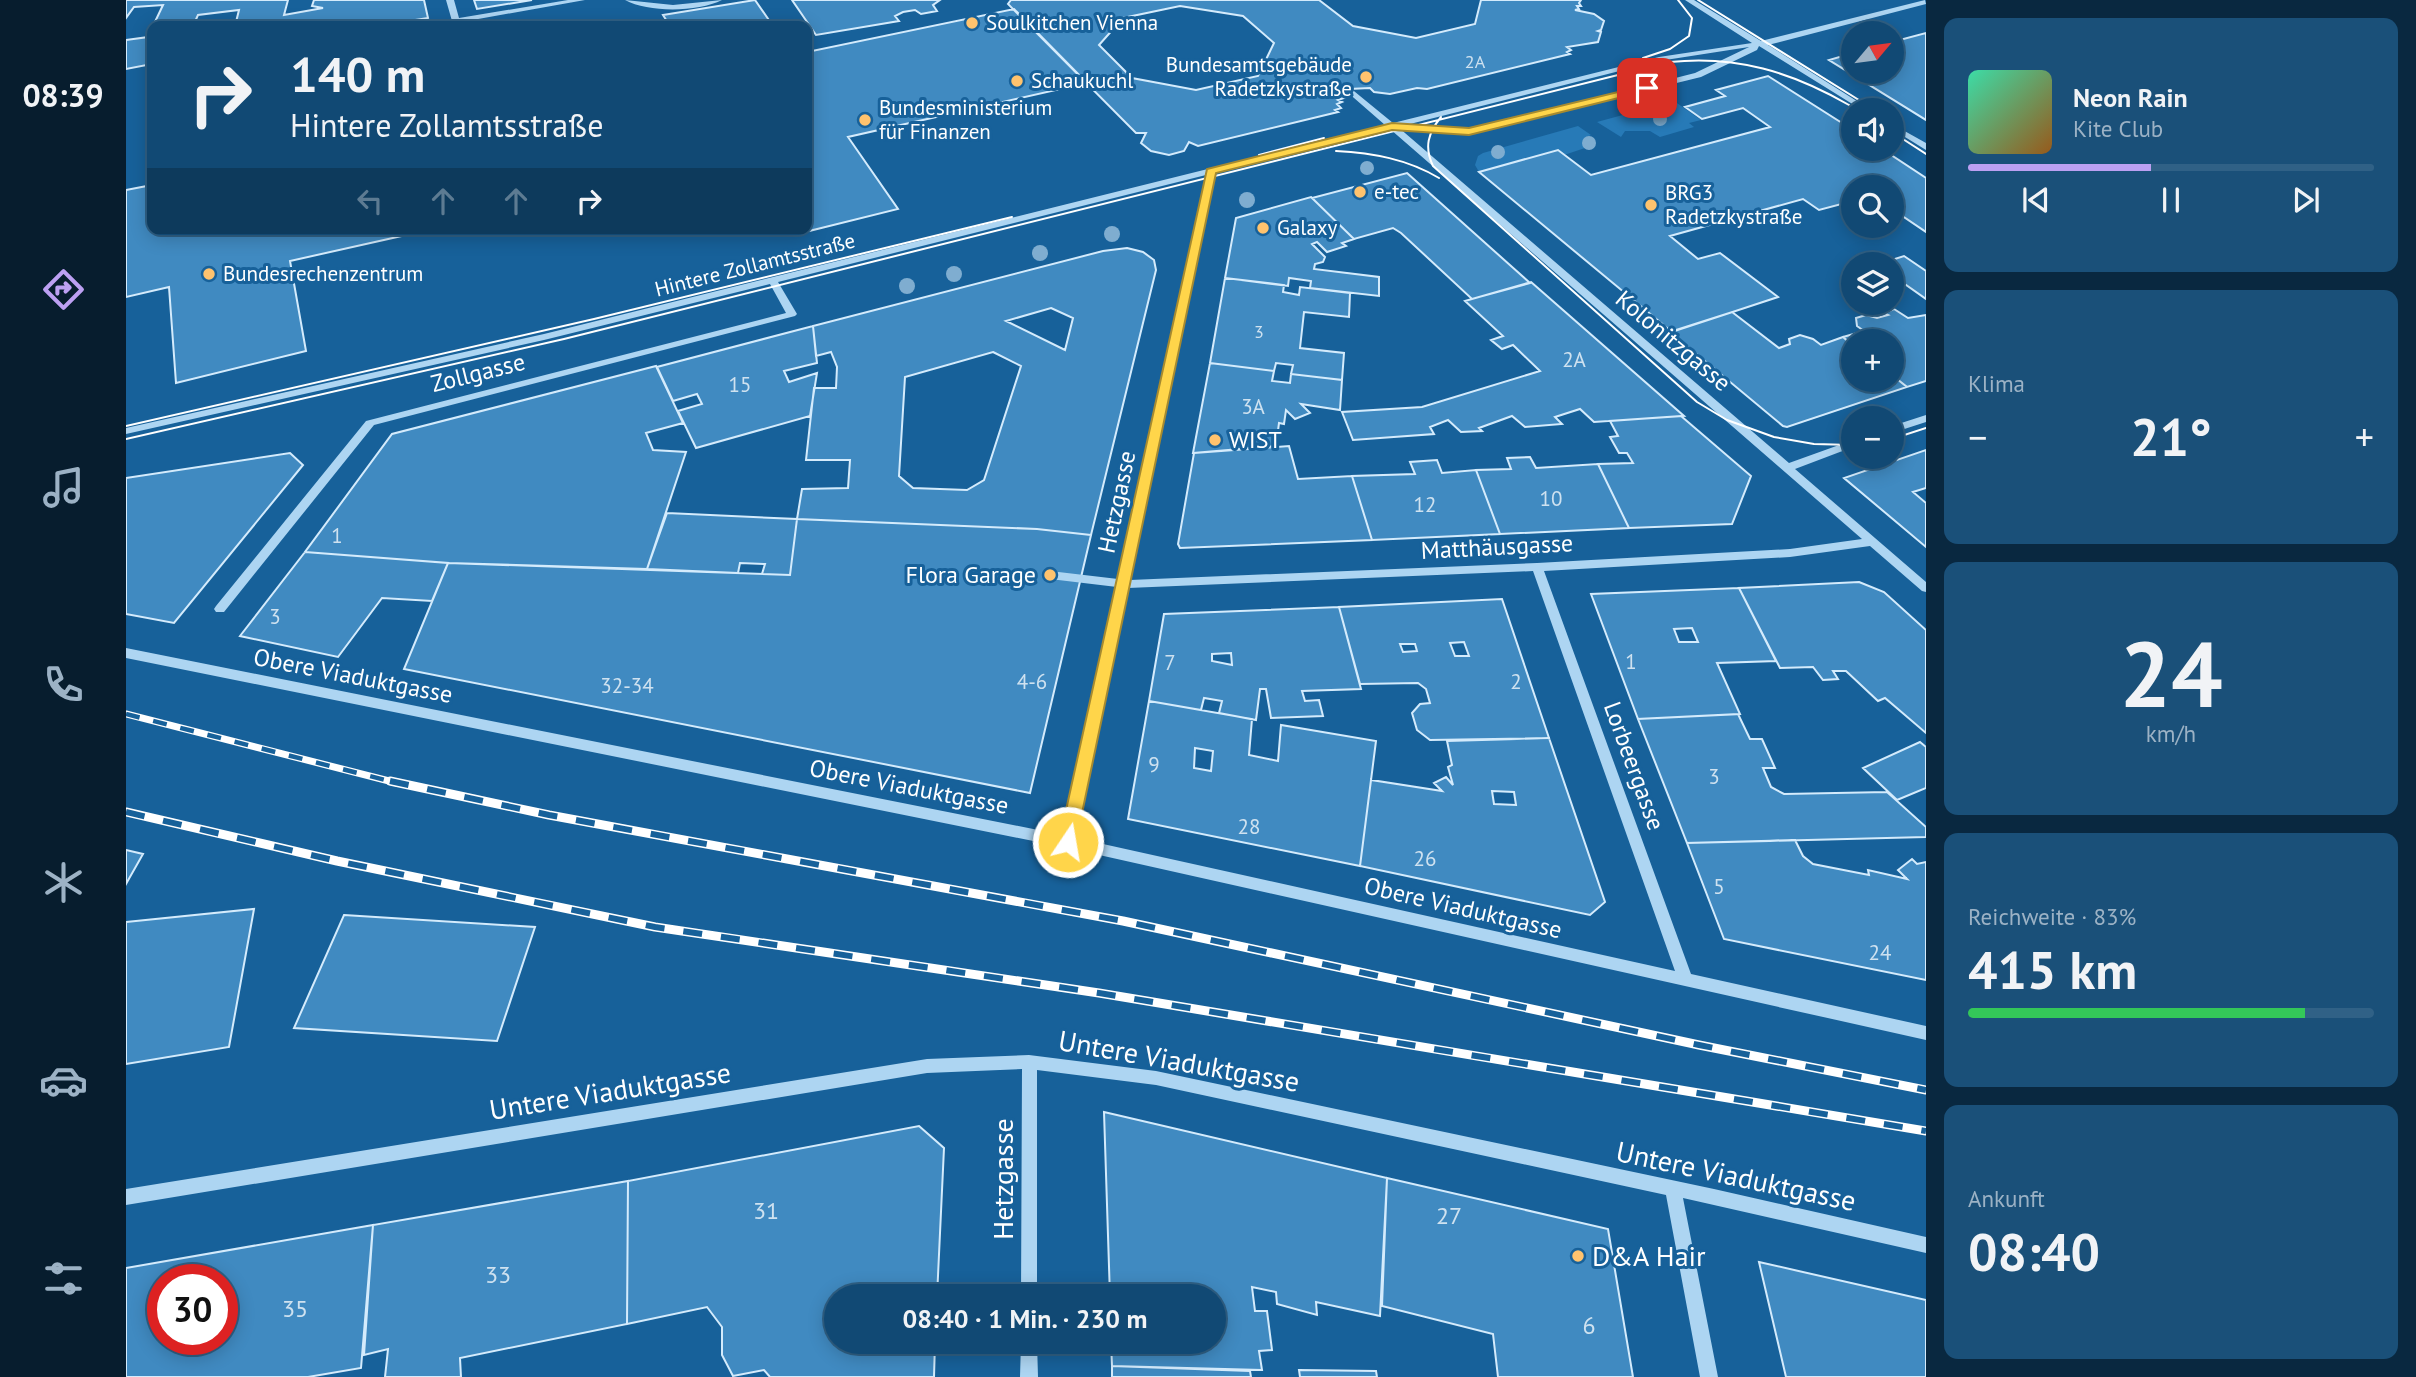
<!DOCTYPE html>
<html lang="de">
<meta charset="utf-8">
<style>
body{margin:0;font-family:"PT Sans",sans-serif;background:#1a5079;color:#f1f3f6;height:100vh;display:flex;flex-direction:column;font-size:26px;white-space:nowrap}
*{box-sizing:border-box;margin:0}
p{font-size:23px;color:#9cb2c5}
.icon{flex:none;width:38px;height:38px;fill:none;stroke:currentColor;stroke-width:2;stroke-linecap:round;stroke-linejoin:round}
.map{position:relative;flex:1;overflow:hidden}
.panel{display:flex;flex-direction:column;gap:18px;padding:18px;background:#092840;width:490px}
.panel>*{flex:none}
.top-card{position:absolute;left:21px;top:21px;width:665px;height:214px;border-radius:14px;box-shadow:0 4px 18px #0003,0 0 0 2px #306186;background:#114974;color:#f1f3f6;overflow:hidden}
.needle{width:46px;rotate:61deg}
.fabs{position:absolute;left:1715px;top:21px;display:grid;gap:14px}
.fabs a{display:grid;place-items:center;width:63px;height:63px;border-radius:50%;background:#114974;box-shadow:0 4px 18px #0003,0 0 0 2px #306186;font-size:35px}
.speed{position:absolute;left:21px;top:1264px;display:flex;gap:14px;font-size:35px;font-weight:700;text-align:center}
.speed>*{display:grid;place-content:center;width:91px;height:91px;border-radius:50%;background:#114974;box-shadow:0 4px 18px #0003,0 0 0 2px #306186;line-height:1}
.speed .limit{border:10px solid #d22;background:#fff;color:#111}
.pin{position:absolute;display:grid;place-items:center;width:60px;height:60px;color:#fff;margin:-30px;border-radius:14px;box-shadow:0 4px 10px #0006}
.me{position:absolute;width:77px;margin:-38px;rotate:12deg;stroke-linejoin:round;filter:drop-shadow(0 0 5px #0008)}
.turn{display:flex;align-items:center;gap:24px;height:147px;padding:0 28px;font-size:32px}
.turn .icon{width:91px;height:91px;stroke-width:2.5}
.turn b{display:block;font-size:49px;line-height:60px}
.lanes{display:flex;align-items:center;height:66px;padding:0 28px;background:#0003;justify-content:center;gap:35px;direction:ltr}
.lanes .off{opacity:.35}
.big{font-size:52px;font-weight:700;line-height:1.1}
.panel .widget{flex:1;display:flex;flex-direction:column;justify-content:center;gap:10px;min-width:0;padding:0 24px;border-radius:14px;background:#1a5079}
.panel .dial{align-items:center;gap:0}
.dial b{font-size:91px;line-height:1}
.song{display:flex;align-items:center;gap:21px}
.cover{width:84px;height:84px;border-radius:10px;background:linear-gradient(135deg,hsl(160 70% 55%),hsl(30 70% 35%))}
.played{height:7px;border-radius:4px;background:linear-gradient(90deg,#bca0f2 45%,#306186 45%)}
.keys{display:flex;justify-content:space-around;direction:ltr}
.heat{display:flex;justify-content:space-between;align-items:center;font-size:38px;direction:ltr}
.charge{height:10px;border-radius:5px;background:linear-gradient(90deg,#34c759 83%,#306186 0)}
.trip{position:absolute;left:698px;top:1284px;width:402px;height:70px;border-radius:35px;background:#114974;box-shadow:0 4px 18px #0003,0 0 0 2px #306186;font-weight:700;line-height:70px;text-align:center}
main{display:flex;flex:1;min-height:0}
.tab-bar{display:flex;flex-direction:column;width:126px;justify-content:space-around;align-items:center;background:#071d2e;color:#9cb2c5}
.tab-bar .icon{width:49px;height:49px}
.tab-bar .selected{color:#bca0f2}
.tab-bar b{font-size:32px;color:#f1f3f6}
.map>svg:first-child{display:block}
.green{fill:#277ab7}
.building{fill:#408ac1;stroke:#d4ebfc;stroke-width:2;fill-rule:evenodd}
.lines{fill:none;stroke-linecap:round;stroke-linejoin:round}
.minor{fill:#add5f2;fill-rule:evenodd}
.tram{stroke:#fff;stroke-width:2}
.rail-far1-casing{stroke:#fff;stroke-width:7}
.rail-casing{stroke:#fff;stroke-width:9}
.rail-far1{stroke:#17619a;stroke-width:4.5;stroke-dasharray:14;stroke-linecap:butt}
.rail{stroke:#17619a;stroke-width:6;stroke-dasharray:19;stroke-linecap:butt}
.tree{fill:#7fadd0}
.route{fill:#ffd54a;stroke:#a68a30;stroke-width:2}
.poi-dot{fill:#ffc36e;stroke:#17619a;stroke-width:2.5}
.labels{text-anchor:middle;stroke-width:6;stroke-linejoin:round;paint-order:stroke}
.far-number-label{font-size:18px;fill:#cfe2f0}
.far-poi-label{font-size:21px;fill:#fff;stroke:#17619a;text-anchor:start}
.far-street-label{font-size:21px;fill:#fff;stroke:#17619a}
.number-label{font-size:21px;fill:#cfe2f0}
.street-label{font-size:24px;fill:#fff;stroke:#17619a}
.poi-label{font-size:24px;fill:#fff;stroke:#17619a;text-anchor:start}
.near-number-label{font-size:24px;fill:#cfe2f0}
.near-street-label{font-size:28px;fill:#fff;stroke:#17619a}
.near-poi-label{font-size:28px;fill:#fff;stroke:#17619a;text-anchor:start}
</style>
<main>
<nav class="tab-bar">
<b>08:39</b>
<svg class="icon selected" aria-label="directions" viewBox="0 0 24 24"><path d="M12 3l9 9-9 9-9-9zM9 14v-3h6M13 9l2 2-2 2"/></svg>
<svg class="icon" aria-label="music" viewBox="0 0 24 24"><path d="M9 18V5l10-2v13"/><circle cx="6" cy="18" r="3"/><circle cx="16" cy="16" r="3"/></svg>
<svg class="icon" aria-label="phone" viewBox="0 0 24 24"><path d="M5 4h4l2 5-3 2q2 4 5 5l2-3 5 2v4C11 20 4 13 5 4z"/></svg>
<svg class="icon" aria-label="climate" viewBox="0 0 24 24"><path d="M12 3v18M4 7l16 10M4 17L20 7"/></svg>
<svg class="icon" aria-label="car" viewBox="0 0 24 24"><path d="M5 17H2v-5l4-1 3-4h7l3 4 3 1v5h-3M9 17h6M6 11h13"/><circle cx="7" cy="17" r="2"/><circle cx="17" cy="17" r="2"/></svg>
<svg class="icon" aria-label="filters" viewBox="0 0 24 24"><path d="M4 7h16M4 17h16"/><circle cx="9" cy="7" r="2"/><circle cx="15" cy="17" r="2"/></svg>
</nav>
<div class="map">
<svg width="1800" height="1377" viewBox="0 0 1800 1377">
<rect width="100%" height="100%" fill="#17619a"/>
<!-- green -->
<path class="green" d="M1548,101L1575,120L1563,123L1568,127L1534,137L1524,131H1499L1495,137L1471,122Z
M1452,126L1465,135L1461,137L1464,141L1459,148L1438,155L1432,150L1353,172L1349,165L1352,156L1357,153Z"/>
<!-- building -->
<path class="building" d="M0,0H162L158,15L197,8L186,6L188,0H298L302,18L251,26H85L110,22L113,10L72,15L67,26H27L37,5L8,7L0,18Z
M348,0H406L351,9Z
M629,0L647,26H544L537,15Z
M666,0H814L807,5L811,11L795,14L789,10L777,12L769,16L773,21L690,35Z
M885,0H1193L1227,26L1290,38L1349,24L1355,0H1455L1453,3L1455,6H1451L1453,9L1449,10L1468,14L1478,21L1475,30L1472,31L1475,32L1472,42L1441,47L1445,50L1441,52L1444,54L1301,89L1291,88L1264,94L1248,92L1244,88L1223,89L1216,91L1220,94L1214,95L1218,98L1212,100L1216,102L1211,104L1215,108L1209,110L1212,112L1072,146L1063,142L1058,151L1043,155L1025,151L1015,143L1020,133H1010L882,4ZM1054,6L1117,16L1148,43L1132,76L1070,90L1006,78L973,45L997,18Z
M888,9L961,83L722,137L772,209L667,235L664,229H681V52Z
M26,28V64L0,69V40L22,37Z
M1800,33V120L1703,60L1727,53V72H1766V42Z
M1642,76L1727,130V149H1756L1800,178V232L1766,209V187H1727V201L1693,210L1677,199L1544,236L1572,259L1594,253L1652,297L1546,332L1353,172L1432,150L1465,175L1644,127L1617,108L1576,119L1559,107L1599,96L1590,90Z
M1281,173L1404,283L1346,299L1275,233L1267,228L1228,239L1186,198Z
M26,185V229H307L164,261L180,351L50,383L43,287L0,297V190Z
M1185,197L1228,239L1216,243L1220,246L1201,252L1191,242L1186,244L1199,257L1197,262L1189,264L1188,269L1253,277V296L1184,288L1185,281L1163,278L1162,286L1099,278L1110,218Z
M1001,248L1017,252L1028,260L1030,270L965,535L911,529L671,519L676,489L722,488L724,460H680L688,388H710L711,367L705,352L690,356L687,326L977,251ZM925,308L947,318L939,350L880,321ZM867,352L895,366L858,480L841,490L787,488L773,476L779,377Z
M1778,256L1800,271V299L1766,275V264H1753Z
M1099,278L1158,285L1157,292L1173,295L1174,287L1224,293L1223,317L1178,312L1174,348L1218,353L1216,380L1165,374L1167,365L1150,363L1148,371L1084,363Z
M1405,282L1558,416L1468,422L1454,409L1429,417L1436,424L1399,427L1386,416L1353,428L1356,431L1335,432L1322,420L1304,427L1308,434L1227,440L1216,412L1296,407L1414,371L1387,345L1376,349L1365,340L1377,336L1339,301Z
M1768,309L1782,318L1800,315V381L1781,387L1766,375V341H1727V346L1717,337L1738,331L1731,326L1730,318L1740,315L1751,318L1762,315L1758,313Z
M1606,312L1653,348L1664,344L1663,339L1674,335L1687,339L1695,345L1717,337L1727,346V380H1766V375L1781,387L1661,427L1657,426L1544,332Z
M687,326L691,363L658,371L663,382L691,373L684,416L570,448L552,411L576,404L571,394L547,401L531,367Z
M1084,363L1148,371L1146,381L1164,383L1165,374L1216,380L1214,410L1175,404L1184,413L1169,419L1160,410L1158,424L1153,423L1150,446L1067,453Z
M530,366L557,423L520,433L527,450L560,452L521,569L322,563L179,552L266,434Z
M1555,416L1625,476L1606,524L1503,528L1472,464L1507,463L1501,453H1493L1484,437L1492,436L1484,421Z
M1163,446L1172,479L1226,476L1246,540L1054,548L1052,544L1068,453Z
M1800,450V488L1787,492L1800,503V547L1718,478Z
M164,453L177,465L48,623L0,614V478Z
M1404,457L1410,468L1472,464L1503,528L1374,534L1350,470L1385,469L1381,458Z
M1311,460L1316,473L1350,470L1374,534L1246,540L1226,476L1289,474L1284,462Z
M541,513L671,519L664,575L636,574L639,564L614,563L612,573L521,569Z
M671,519L911,529L965,535L904,793L278,669L322,563L664,575Z
M179,552L322,563L306,601L256,598L212,657L114,636Z
M1733,582L1758,592L1800,630V733L1759,698L1752,701L1720,671H1707L1712,679L1697,680L1687,667L1654,668L1613,588Z
M1613,588L1650,661L1591,663L1614,714L1512,719L1465,594ZM1566,628L1572,642H1553L1548,629Z
M1376,599L1423,738L1304,740L1291,730L1286,713L1294,704L1304,703L1300,689L1292,683L1234,684L1213,607ZM1338,642L1343,656H1329L1324,643ZM1274,644H1289L1291,651L1277,652Z
M1213,607L1235,689L1176,691L1179,701L1193,700L1197,716L1145,718L1140,689H1134L1130,720L1093,713L1096,701L1078,698L1075,710L1023,701L1038,614ZM1105,653L1106,665L1086,661V654Z
M1023,701L1126,719L1123,755L1152,761L1155,725L1250,741L1234,866L1002,819ZM1069,748L1087,751L1085,771L1068,768Z
M1612,714L1624,739H1636L1649,768H1637L1645,787L1658,794L1761,792L1800,827V837L1561,843L1512,719Z
M1423,738L1479,902L1464,915L1234,866L1245,780L1316,791L1308,783L1320,777L1327,785L1322,767L1326,765L1321,741ZM1366,791L1388,792L1390,805L1368,804Z
M1794,742L1800,747V788L1771,800L1737,768Z
M1669,840L1677,856L1687,864L1743,875L1742,870L1781,879L1772,870L1786,859L1791,864L1800,862V980L1598,939L1561,843Z
M0,850L17,854L0,884Z
M128,909L103,1047L0,1064V922Z
M218,915L409,927L371,1041L168,1028Z
M978,1112L1261,1178L1254,1316L1190,1302L1191,1315L1151,1304L1150,1292L1126,1287L1129,1311H1141L1146,1350L1133,1351L1136,1370L986,1366L985,1342H1088V1297H984Z
M793,1126L818,1148L811,1297H710V1342H809L808,1377H644L638,1370L607,1376L596,1355V1327L581,1307L501,1324L502,1181Z
M1261,1178L1482,1229L1507,1377H1372L1367,1334L1256,1306Z
M502,1181L501,1324L334,1358L335,1377H259L262,1349L238,1355L247,1225Z
M247,1225L235,1368L182,1377H0V1268ZM37,1279H96V1339H37Z
M1633,1262L1800,1300V1377H1660Z
M986,1366L1124,1371L1125,1377H986Z
M1173,1370L1250,1371L1251,1377H1174Z"/>
<g class="lines">
<!-- minor -->
<path class="minor" d="M320,0H328L333,18L442,0H459L330,23L326,21Z
M499,0L547,5L596,0C572,12 523,13 499,0Z
M1559,0H1568L1635,41L1799,0L1800,4L1642,45L1745,110H1736L1633,46L1631,50L1575,77L1376,126L1343,133L1278,129H1275V126L1272,127L1663,463L1727,440V447L1669,469L1800,582V592L1796,591L1744,546L1664,557L1418,571L1565,974L1800,1026V1040L942,848L0,658V648L937,835L991,587L924,579L918,575L924,571L992,579L1080,175L652,282L671,314L669,316L248,425L98,612H90L88,609L90,606L240,421L660,313L644,284L418,340L0,434V428L418,334L1259,125L1220,91V87H1223L1267,123L1533,57L1626,43ZM1623,47L1569,73L1376,122L1343,129L1280,125L1533,61ZM1264,129L1736,539L1664,549L1411,563L1004,580L1089,172ZM1407,571L1549,971L950,838L1002,588Z
M1766,124L1800,143V150L1766,129Z
M1800,415V422L1766,433V426Z
M903,1055L1030,1071L1588,1189L1800,1237V1253L1557,1198L1592,1377H1574L1540,1195L1030,1085L911,1070V1297H895L896,1069L801,1073L0,1205V1189L801,1059Z
M895,1342H911L912,1377H894Z"/>
<!-- tram -->
<path class="tram" d="M1572,0L1749,110
M1517,58L1544,49L1563,36L1566,18L1552,0
M1315,117C1302,133 1298,147 1307,166L1571,402L1601,420L1648,437L1688,444L1727,445
M1766,132L1800,154
M1210,151C1247,153 1281,159 1313,178
M1133,155L1198,138
M0,426L468,319L886,217
M0,439L438,339L1544,62C1610,55 1666,72 1723,105
M1766,439L1800,428"/>
<!-- rail-far1 casing -->
<g class="rail-far1-casing">
<path id="rail-far1" d="M0,714L271,783"/>
</g>
<!-- rail casing -->
<g class="rail-casing">
<path id="rail" d="M264,781L423,815L997,921L1573,1045L1800,1090
M0,812L211,861L529,927L973,993L1800,1131"/>
</g>
<!-- rail-far1 -->
<use href="#rail-far1" class="rail-far1"/>
<!-- rail -->
<use href="#rail" class="rail"/>
</g>
<!-- trees -->
<g class="tree">
<circle cx="1534" cy="119" r="7"/>
<circle cx="1463" cy="143" r="7"/>
<circle cx="1372" cy="152" r="7"/>
<circle cx="1241" cy="168" r="7"/>
<circle cx="1121" cy="200" r="8"/>
<circle cx="986" cy="234" r="8"/>
<circle cx="914" cy="253" r="8"/>
<circle cx="828" cy="274" r="8"/>
<circle cx="781" cy="286" r="8"/>
</g>
<!-- route -->
<path class="route" d="M1521,85H1525V90L1343,135L1266,130L1090,173L950,842L948,847L942,849L936,847L933,842L1081,169L1266,123L1343,128Z"/>
<!-- markers -->
<g class="poi-dot">
<circle cx="846" cy="23" r="7"/>
<circle cx="1240" cy="77" r="7"/>
<circle cx="891" cy="81" r="7"/>
<circle cx="739" cy="120" r="7"/>
<circle cx="1234" cy="192" r="7"/>
<circle cx="1525" cy="205" r="7"/>
<circle cx="1137" cy="228" r="7"/>
<circle cx="83" cy="274" r="7"/>
<circle cx="1089" cy="440" r="7"/>
<circle cx="924" cy="575" r="7"/>
<circle cx="1452" cy="1256" r="7"/>
</g>
<g class="labels">
<!-- far-number labels -->
<g class="far-number-label">
<text x="1349" y="68">2A</text>
<text x="1133" y="338">3</text>
</g>
<!-- far-poi labels -->
<g class="far-poi-label">
<text x="860" y="30">Soulkitchen Vienna</text>
<text x="1226" y="72" text-anchor="end">Bundesamtsgebäude<tspan x="1226" dy="24">Radetzkystraße</tspan></text>
<text x="905" y="88">Schaukuchl</text>
<text x="753" y="115">Bundesministerium<tspan x="753" dy="24">für Finanzen</tspan></text>
<text x="1248" y="199">e-tec</text>
<text x="1539" y="200">BRG3<tspan x="1539" dy="24">Radetzkystraße</tspan></text>
<text x="1151" y="235">Galaxy</text>
<text x="97" y="281">Bundesrechenzentrum</text>
</g>
<!-- far-street labels -->
<g class="far-street-label">
<text transform="translate(629 265) rotate(-14)" y="7">Hintere Zollamtsstraße</text>
</g>
<!-- number labels -->
<g class="number-label">
<text x="1448" y="367">2A</text>
<text x="614" y="392">15</text>
<text x="1127" y="414">3A</text>
<text x="1425" y="506">10</text>
<text x="1299" y="512">12</text>
<text x="211" y="543">1</text>
<text x="149" y="624">3</text>
<text x="1505" y="669">1</text>
<text x="1044" y="670">7</text>
<text x="906" y="689">4-6</text>
<text x="1390" y="689">2</text>
<text x="501" y="693">32-34</text>
<text x="1028" y="772">9</text>
<text x="1588" y="784">3</text>
<text x="1123" y="834">28</text>
<text x="1299" y="866">26</text>
<text x="1593" y="894">5</text>
<text x="1754" y="960">24</text>
</g>
<!-- street labels -->
<g class="street-label">
<text transform="translate(1547 341) rotate(40)" y="8">Kolonitzgasse</text>
<text transform="translate(352 373) rotate(-14)" y="8">Zollgasse</text>
<text transform="translate(991 502) rotate(-78)" y="8">Hetzgasse</text>
<text transform="translate(1371 547) rotate(-3)" y="8">Matthäusgasse</text>
<text transform="translate(227 676) rotate(11)" y="8">Obere Viaduktgasse</text>
<text transform="translate(1508 766) rotate(70)" y="8">Lorbeergasse</text>
<text transform="translate(783 787) rotate(11)" y="8">Obere Viaduktgasse</text>
<text transform="translate(1337 908) rotate(13)" y="8">Obere Viaduktgasse</text>
</g>
<!-- poi labels -->
<g class="poi-label">
<text x="1103" y="448">WIST</text>
<text x="910" y="583" text-anchor="end">Flora Garage</text>
</g>
<!-- near-number labels -->
<g class="near-number-label">
<text x="640" y="1219">31</text>
<text x="1323" y="1224">27</text>
<text x="372" y="1283">33</text>
<text x="169" y="1317">35</text>
<text x="1463" y="1334">6</text>
</g>
<!-- near-street labels -->
<g class="near-street-label">
<text transform="translate(1053 1061) rotate(10)" y="10">Untere Viaduktgasse</text>
<text transform="translate(484 1091) rotate(-9)" y="10">Untere Viaduktgasse</text>
<text transform="translate(1610 1176) rotate(12)" y="10">Untere Viaduktgasse</text>
<text transform="translate(877 1179) rotate(-90)" y="10">Hetzgasse</text>
</g>
<!-- near-poi labels -->
<g class="near-poi-label">
<text x="1466" y="1266">D&amp;A Hair</text>
</g>
</g>
</svg>
<div class="fabs">
<a><svg class="needle" viewBox="-14 -14 28 28"><path d="M0-13l5 13h-10z" fill="#e53935"/><path d="M0 13l5-13h-10z" fill="#9cb2c5"/></svg></a>
<a><svg class="icon" aria-label="sound" viewBox="0 0 24 24"><path d="M4 9h4l5-4v14l-5-4H4zM17 9q2 3 0 6"/></svg></a>
<a><svg class="icon" aria-label="search" viewBox="0 0 24 24"><circle cx="10" cy="10" r="6"/><path d="M15 15l6 6"/></svg></a>
<a><svg class="icon" aria-label="layers" viewBox="0 0 24 24"><path d="M12 4l9 5-9 5-9-5zM3 14l9 5 9-5"/></svg></a>
<a>+</a>
<a>−</a>
</div>
<div class="speed"><div class="limit">30</div></div>
<div class="pin" style="left:1521px;top:88px;background:#d93025"><svg class="icon" aria-label="arrive" viewBox="0 0 24 24"><path d="M6 21V4h12l-3 4 3 4H6"/></svg></div>
<svg class="me" style="left:942px;top:842px" viewBox="-20 -20 40 40"><circle r="17" fill="#ffd54a" stroke="#fff" stroke-width="3"/><path d="M0-11L8 9 0 5-8 9z" fill="#fff"/></svg>
<div class="trip">08:40 · 1 Min. · 230 m</div>
<div class="top-card">
<div class="turn"><svg class="icon" aria-label="right" viewBox="0 0 24 24"><path d="M7 20v-9h11M14 6l5 5-5 5"/></svg><div><b>140 m</b>Hintere Zollamtsstraße</div></div>
<div class="lanes"><svg class="icon off" aria-label="left" viewBox="0 0 24 24"><path d="M17 20v-9H6M10 6l-5 5 5 5"/></svg><svg class="icon off" aria-label="ahead" viewBox="0 0 24 24"><path d="M12 20V5M6 11l6-6 6 6"/></svg><svg class="icon off" aria-label="ahead" viewBox="0 0 24 24"><path d="M12 20V5M6 11l6-6 6 6"/></svg><svg class="icon" aria-label="right" viewBox="0 0 24 24"><path d="M7 20v-9h11M14 6l5 5-5 5"/></svg></div>
</div>
</div>
<section class="panel">
<div class="widget">
<div class="song"><i class="cover"></i><div><b>Neon Rain</b><p>Kite Club</p></div></div>
<div class="played"></div>
<div class="keys"><svg class="icon" aria-label="previous" viewBox="0 0 24 24"><path d="M18 5L8 12l10 7zM5 5v14"/></svg><svg class="icon" aria-label="pause" viewBox="0 0 24 24"><path d="M8 5v14M16 5v14"/></svg><svg class="icon" aria-label="next" viewBox="0 0 24 24"><path d="M6 5l10 7-10 7zM19 5v14"/></svg></div>
</div>
<div class="widget"><p>Klima</p>
<div class="heat"><a>−</a><b class="big">21°</b><a>+</a></div>
</div>
<div class="widget dial"><b>24</b><p>km/h</p></div>
<div class="widget"><p>Reichweite · 83%</p><b class="big">415 km</b><div class="charge"></div></div>
<div class="widget"><p>Ankunft</p><b class="big">08:40</b></div>
</section>
</main>
